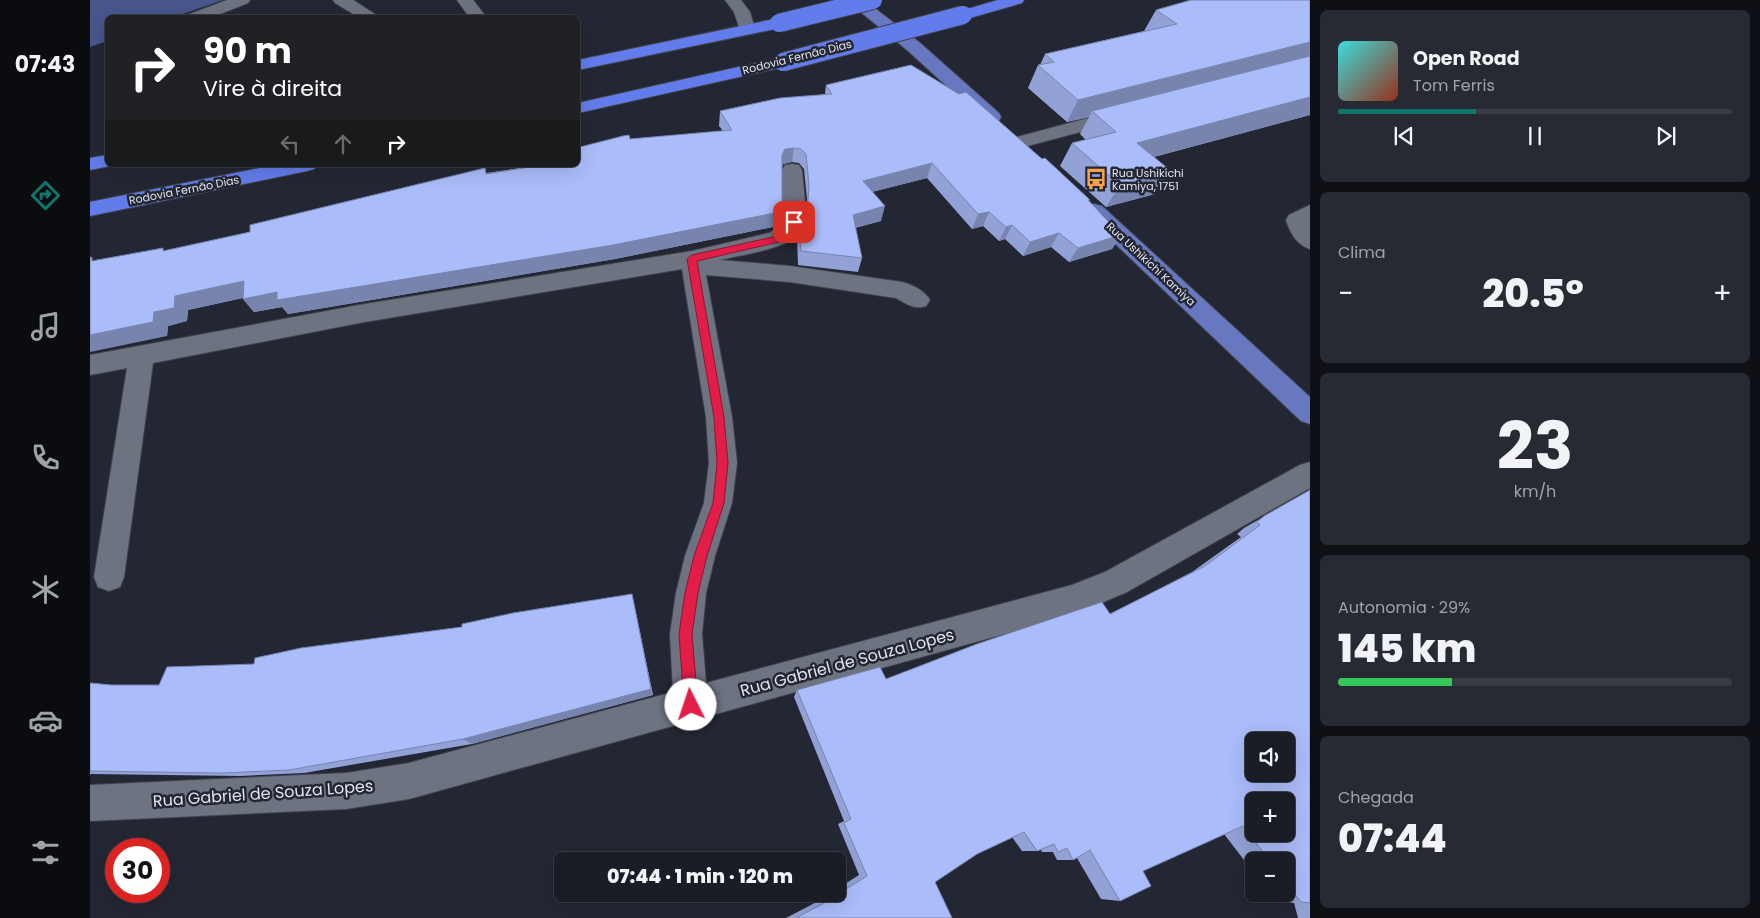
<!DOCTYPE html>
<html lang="pt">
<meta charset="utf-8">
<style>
body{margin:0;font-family:Poppins,sans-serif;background:#272a32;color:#f1f3f6;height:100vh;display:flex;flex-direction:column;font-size:19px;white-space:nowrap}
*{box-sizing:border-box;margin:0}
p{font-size:16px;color:#9fa2a7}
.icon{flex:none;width:28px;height:28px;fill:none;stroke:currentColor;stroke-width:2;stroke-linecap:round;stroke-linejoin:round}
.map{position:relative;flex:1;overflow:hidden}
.side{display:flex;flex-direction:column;gap:10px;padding:10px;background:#0e1015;width:450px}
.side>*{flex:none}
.banner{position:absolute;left:15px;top:15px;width:475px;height:152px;border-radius:8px;box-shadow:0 5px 20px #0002,0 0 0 1px #383b43;background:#202124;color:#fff;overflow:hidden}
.controls{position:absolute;left:1155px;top:732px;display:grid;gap:10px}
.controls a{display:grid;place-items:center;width:50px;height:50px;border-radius:8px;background:#1a1d26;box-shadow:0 5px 20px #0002,0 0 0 1px #383b43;font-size:25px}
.speed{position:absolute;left:15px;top:838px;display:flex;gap:10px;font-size:25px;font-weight:700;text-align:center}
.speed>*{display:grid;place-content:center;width:65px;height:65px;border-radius:50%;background:#1a1d26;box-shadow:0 5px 20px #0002,0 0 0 1px #383b43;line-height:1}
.speed .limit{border:8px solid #d22;background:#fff;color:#111}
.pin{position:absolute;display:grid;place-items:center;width:42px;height:42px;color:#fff;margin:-21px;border-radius:10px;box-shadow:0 2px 8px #0006}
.me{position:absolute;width:55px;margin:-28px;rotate:356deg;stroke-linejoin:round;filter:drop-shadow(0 0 4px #0008)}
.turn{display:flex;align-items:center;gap:18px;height:105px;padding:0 15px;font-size:22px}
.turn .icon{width:65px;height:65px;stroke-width:2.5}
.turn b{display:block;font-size:35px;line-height:42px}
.lanes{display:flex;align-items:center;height:48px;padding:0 15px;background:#0003;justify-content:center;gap:25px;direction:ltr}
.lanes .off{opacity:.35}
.big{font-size:38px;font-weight:800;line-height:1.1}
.side .widget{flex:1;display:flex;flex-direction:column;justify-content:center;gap:8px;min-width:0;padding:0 18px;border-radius:8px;background:#272a32}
.side .dial{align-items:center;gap:0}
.dial b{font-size:65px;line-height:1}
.song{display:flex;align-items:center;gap:15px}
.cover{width:60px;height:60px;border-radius:8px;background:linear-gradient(135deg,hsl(180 70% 55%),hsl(10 70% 35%))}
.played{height:5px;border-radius:2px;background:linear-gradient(90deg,#0f766e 35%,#383b43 35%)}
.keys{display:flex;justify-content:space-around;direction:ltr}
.heat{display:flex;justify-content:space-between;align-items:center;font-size:28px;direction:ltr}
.charge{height:8px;border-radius:4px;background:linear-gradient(90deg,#34c759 29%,#383b43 0)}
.trip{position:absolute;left:464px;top:852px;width:292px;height:50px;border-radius:8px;background:#1a1d26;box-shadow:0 5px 20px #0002,0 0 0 1px #383b43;font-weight:800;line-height:50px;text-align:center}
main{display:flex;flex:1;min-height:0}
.tabs{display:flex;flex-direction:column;width:90px;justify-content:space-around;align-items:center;background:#0a0c0f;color:#9fa2a7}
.tabs .icon{width:35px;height:35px}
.tabs .current{color:#0f766e}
.tabs b{font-size:22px;color:#f1f3f6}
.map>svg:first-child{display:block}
.forest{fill:#48568c}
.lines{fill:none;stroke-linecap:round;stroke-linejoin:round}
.minor-casing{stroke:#40434d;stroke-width:2}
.major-casing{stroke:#40434d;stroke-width:2}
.highway-casing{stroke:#40434d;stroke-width:2}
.minor{fill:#6e7382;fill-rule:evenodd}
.major{fill:#6778c1;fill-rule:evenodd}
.highway{fill:#637ceb;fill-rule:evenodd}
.highway-bridge-casing{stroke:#40434d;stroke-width:20;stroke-linecap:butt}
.highway-bridge{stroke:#637ceb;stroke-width:18}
.wall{fill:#92a2d6}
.shaded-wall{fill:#7784ae}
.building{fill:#aabcf9;stroke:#7784ae;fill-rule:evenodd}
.route{fill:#e11d48;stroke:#92132f}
.labels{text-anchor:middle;stroke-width:5;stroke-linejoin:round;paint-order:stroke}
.far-street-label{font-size:11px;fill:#e2e4ed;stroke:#232733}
.far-poi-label{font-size:11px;fill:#e2e4ed;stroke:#232733;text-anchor:start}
.near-street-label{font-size:16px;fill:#e2e4ed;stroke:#232733}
</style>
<main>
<nav class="tabs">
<b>07:43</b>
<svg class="icon current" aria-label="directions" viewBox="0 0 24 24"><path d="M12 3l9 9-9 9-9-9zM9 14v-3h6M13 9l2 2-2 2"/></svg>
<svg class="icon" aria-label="music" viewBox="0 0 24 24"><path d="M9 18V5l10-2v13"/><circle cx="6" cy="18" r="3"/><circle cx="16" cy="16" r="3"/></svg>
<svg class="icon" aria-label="phone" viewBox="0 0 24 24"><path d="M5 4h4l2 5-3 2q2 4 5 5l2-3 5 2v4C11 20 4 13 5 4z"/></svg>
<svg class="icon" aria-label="climate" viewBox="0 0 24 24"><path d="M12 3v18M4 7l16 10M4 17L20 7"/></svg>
<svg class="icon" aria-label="car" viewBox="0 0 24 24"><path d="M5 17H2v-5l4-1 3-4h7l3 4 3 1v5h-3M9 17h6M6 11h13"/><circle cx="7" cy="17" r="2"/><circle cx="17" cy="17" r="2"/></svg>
<svg class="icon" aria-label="filters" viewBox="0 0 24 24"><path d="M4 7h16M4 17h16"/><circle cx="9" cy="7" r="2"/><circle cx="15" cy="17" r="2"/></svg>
</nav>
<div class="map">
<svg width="1220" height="918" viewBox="0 0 1220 918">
<rect width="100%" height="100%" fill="#232733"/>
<!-- forest -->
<path class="forest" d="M0,0H133L84,17L18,18L17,41L0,47Z"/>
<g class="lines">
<!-- minor casing -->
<g class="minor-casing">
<path id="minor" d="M137,0H160L158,3L120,18H95L97,15Z
M243,0H263L291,18H270L245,3Z
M367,0H383L397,18H380Z
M635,0H651L660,12L665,29L663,33H651L644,12Z
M1032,109L1039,111L1041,115L1039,119L930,148L923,146L920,142L923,138Z
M702,164L709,165L712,170C713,186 718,213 713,228C707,248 649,255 630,260L700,266L812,282C823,285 834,290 840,300L836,306C824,310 817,304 806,298L700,282L616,275L642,417L647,463L642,503L625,556L616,593L612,634L616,683L982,585L1015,572L1210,465L1220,462V488L1037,592L983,615L319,799L256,809L0,821V785L256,773L319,763L583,692L580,634L586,593L595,556L614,503L619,463L616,417L592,269L269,323L63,363L34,577L30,587L19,591L8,587L4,577L37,368L0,375V355L269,305L602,251L679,233L692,226V170L695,165Z
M1220,205V249C1207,245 1200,233 1196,220L1199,215Z"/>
</g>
<!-- major casing -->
<g class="major-casing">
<path id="major" d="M756,0H774L829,42L909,113L911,117L909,121L902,123L895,121L817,50Z
M1004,204L1012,206L1220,397V424L1211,421L996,216L993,211L996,206Z"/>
</g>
<!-- highway casing -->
<g class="highway-casing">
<path id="highway" d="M908,0H934L932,3L873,20L867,18L865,15L867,12Z
M689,18L695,19L697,23L695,27L488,70V60Z
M693,57L699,58L702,62L699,66L488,113V103Z
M18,155V165H25L0,170V158Z
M185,165H227L224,169L217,171L0,216V202Z"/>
</g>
<!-- minor -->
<use href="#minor" class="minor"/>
<!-- major -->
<use href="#major" class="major"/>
<!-- highway -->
<use href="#highway" class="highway"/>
<!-- highway-bridge casing -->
<g class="highway-bridge-casing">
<path id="highway-bridge" d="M689,23L783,0
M693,62L873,15"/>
</g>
<!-- highway-bridge -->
<use href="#highway-bridge" class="highway-bridge"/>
</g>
<!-- wall -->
<path class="wall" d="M1220,0V115L1064,157L1065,194L1016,207L970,166L982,143L996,140L990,134L999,117L977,122L938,88L948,65H950L955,54L1054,31L1066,10Z
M736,85L952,159L1000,200L999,201L1031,235L1022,249L979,262L961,247L933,256L915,239L909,241L893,226L882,229L837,178L782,192L791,221L765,228L772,258L768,272L708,265L707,238L709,224L716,216L717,199L714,169L709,163L702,162L693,164L692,167V211L690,225L688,226L525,259L198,314L192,307L164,312L153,299V298L98,310L97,321L78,326L77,336L5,260L76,251L160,232L395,168L396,173L491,159L540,139L633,131L629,126L630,111L735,94Z
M1220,490V918H1208L1204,903L1183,900L1179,894H1196V861H1164V873L1134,834L1053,871L1030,901L1011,899L987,858L983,860H967L963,852H952L951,850L947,851H932L922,837L887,854L845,882L862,918H696L742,894H748V891L751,889L750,887L769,875L748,824L754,821L704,697L707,690L796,679L1020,614L1102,572L1151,537L1147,534L1154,528Z
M544,603L563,695L382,744L214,773L150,776L0,774V683L21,685H69L164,664L372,627Z"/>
<!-- shaded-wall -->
<path class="shaded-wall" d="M1220,42V61L1002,111L999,117L977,122L988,100Z
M1220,97V115L1033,165L1047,143Z
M704,148L702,162L693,164L690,170L692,155L695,149Z
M842,163L837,178L769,195L773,181Z
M1081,171L1065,194L1016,207L1030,185Z
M795,206L791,221L759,229L763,215Z
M692,211L690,225L688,226L525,259L198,314L192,307L164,312L153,299L187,292Z
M899,212L893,226L882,229L888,214Z
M922,225L915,239L909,241L916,227Z
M969,233L961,247L933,256L940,242Z
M1031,235L1022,249L979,262L988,248Z
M154,281L165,295L98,310L97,321L78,326L77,336L0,352V335L64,312L85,296Z
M542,594L563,695L382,744L373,739Z"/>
<!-- building -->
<path class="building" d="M1101,0H1220V42L988,100L948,65L964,62L955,54L1087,24L1066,10Z
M1220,56V97L1047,143L1081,171L1030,185L982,143L1026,132L1002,111Z
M821,65L869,94L876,92L952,159L955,158L1000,200H998L1031,235L988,248L969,233L940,242L922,225L916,227L899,212L888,214L842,163L773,181L795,206L763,215L772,258L711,251L709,224L717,214L719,185L716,154L711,149L704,148L695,149L692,155V211L690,212L523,245L187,300V292L153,299L154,281L85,296L84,308L64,312L63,322L0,335V258L2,257V261L73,248V251L160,232V225L395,168L396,174L453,165H488V160L491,159L490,147L533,136L539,135L540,139L642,130L630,111L690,98L742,94L736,85Z
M1220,490V903L1211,902L1196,883V861H1180L1153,826L1053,871L1061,886L1030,901L1000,850L983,860L977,848L968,852L964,844L947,851L934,832L887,854L845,882L862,918H706L757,891L756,889L777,876L754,823L761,819L707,690L790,667L796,679L887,644L1012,602L1020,614L1115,566L1170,525L1167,522L1174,516ZM1164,741H1196V774H1164ZM1164,801H1196V834H1164Z
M542,594L561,689L373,739L199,770L132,773L0,771V683L21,685H69L77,667L164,664L165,658L211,648L372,627V624L423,613Z"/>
<!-- route -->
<path class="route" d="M704,219L709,222L706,232L689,242L607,261L634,417L638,463L634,503L617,556L608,593L604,620L602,634L608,705L606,710L601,712L596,710L594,705L589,634L591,620L595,593L604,556L623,503L627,463L624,417L597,259L602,255L683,237L698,229L701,220Z"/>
<!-- icons -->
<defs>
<g id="bus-bare" transform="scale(1.725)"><path d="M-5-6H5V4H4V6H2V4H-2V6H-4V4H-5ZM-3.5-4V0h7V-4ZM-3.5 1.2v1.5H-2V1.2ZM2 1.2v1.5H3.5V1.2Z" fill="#f9a04c" stroke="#232733" stroke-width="2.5" paint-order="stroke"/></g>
</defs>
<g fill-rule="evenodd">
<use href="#bus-bare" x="1006" y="179"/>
</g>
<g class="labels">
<!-- far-street labels -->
<g class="far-street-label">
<text transform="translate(707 57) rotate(-14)" y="4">Rodovia Fernão Dias</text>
<text transform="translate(94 190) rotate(-11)" y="4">Rodovia Fernão Dias</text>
<text transform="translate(1061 264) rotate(43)" y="4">Rua Ushikichi Kamiya</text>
</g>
<!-- far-poi labels -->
<g class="far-poi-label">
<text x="1022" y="177">Rua Ushikichi<tspan x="1022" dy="13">Kamiya, 1751</tspan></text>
</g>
<!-- near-street labels -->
<g class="near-street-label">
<text transform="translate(757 662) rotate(-15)" y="6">Rua Gabriel de Souza Lopes</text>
<text transform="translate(173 793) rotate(-4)" y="6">Rua Gabriel de Souza Lopes</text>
</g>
</g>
</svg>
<div class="controls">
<a><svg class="icon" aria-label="sound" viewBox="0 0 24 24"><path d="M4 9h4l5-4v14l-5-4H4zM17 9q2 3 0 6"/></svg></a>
<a>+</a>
<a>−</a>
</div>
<div class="speed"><div class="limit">30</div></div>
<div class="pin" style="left:704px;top:222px;background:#d93025"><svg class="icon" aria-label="arrive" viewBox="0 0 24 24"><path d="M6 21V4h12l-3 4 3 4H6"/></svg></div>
<svg class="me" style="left:601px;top:705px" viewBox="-20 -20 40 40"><circle r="19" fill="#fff"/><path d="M0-13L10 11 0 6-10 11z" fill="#e11d48"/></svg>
<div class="trip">07:44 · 1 min · 120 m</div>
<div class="banner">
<div class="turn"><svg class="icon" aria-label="right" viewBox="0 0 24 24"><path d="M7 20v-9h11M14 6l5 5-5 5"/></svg><div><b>90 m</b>Vire à direita</div></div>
<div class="lanes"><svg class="icon off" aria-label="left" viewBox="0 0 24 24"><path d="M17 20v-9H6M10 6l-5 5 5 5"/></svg><svg class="icon off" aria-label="ahead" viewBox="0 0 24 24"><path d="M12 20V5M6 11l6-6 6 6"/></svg><svg class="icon" aria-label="right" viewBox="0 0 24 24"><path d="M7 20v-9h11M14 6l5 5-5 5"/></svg></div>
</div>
</div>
<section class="side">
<div class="widget">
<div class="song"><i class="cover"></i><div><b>Open Road</b><p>Tom Ferris</p></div></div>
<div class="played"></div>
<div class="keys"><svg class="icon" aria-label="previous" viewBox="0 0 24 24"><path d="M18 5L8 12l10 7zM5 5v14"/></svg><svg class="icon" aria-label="pause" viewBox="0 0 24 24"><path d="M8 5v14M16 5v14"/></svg><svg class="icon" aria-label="next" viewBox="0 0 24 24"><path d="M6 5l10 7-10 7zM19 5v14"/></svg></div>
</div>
<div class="widget"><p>Clima</p>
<div class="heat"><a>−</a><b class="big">20.5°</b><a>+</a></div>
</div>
<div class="widget dial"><b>23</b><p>km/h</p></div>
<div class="widget"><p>Autonomia · 29%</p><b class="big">145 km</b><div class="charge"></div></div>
<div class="widget"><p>Chegada</p><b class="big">07:44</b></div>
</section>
</main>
